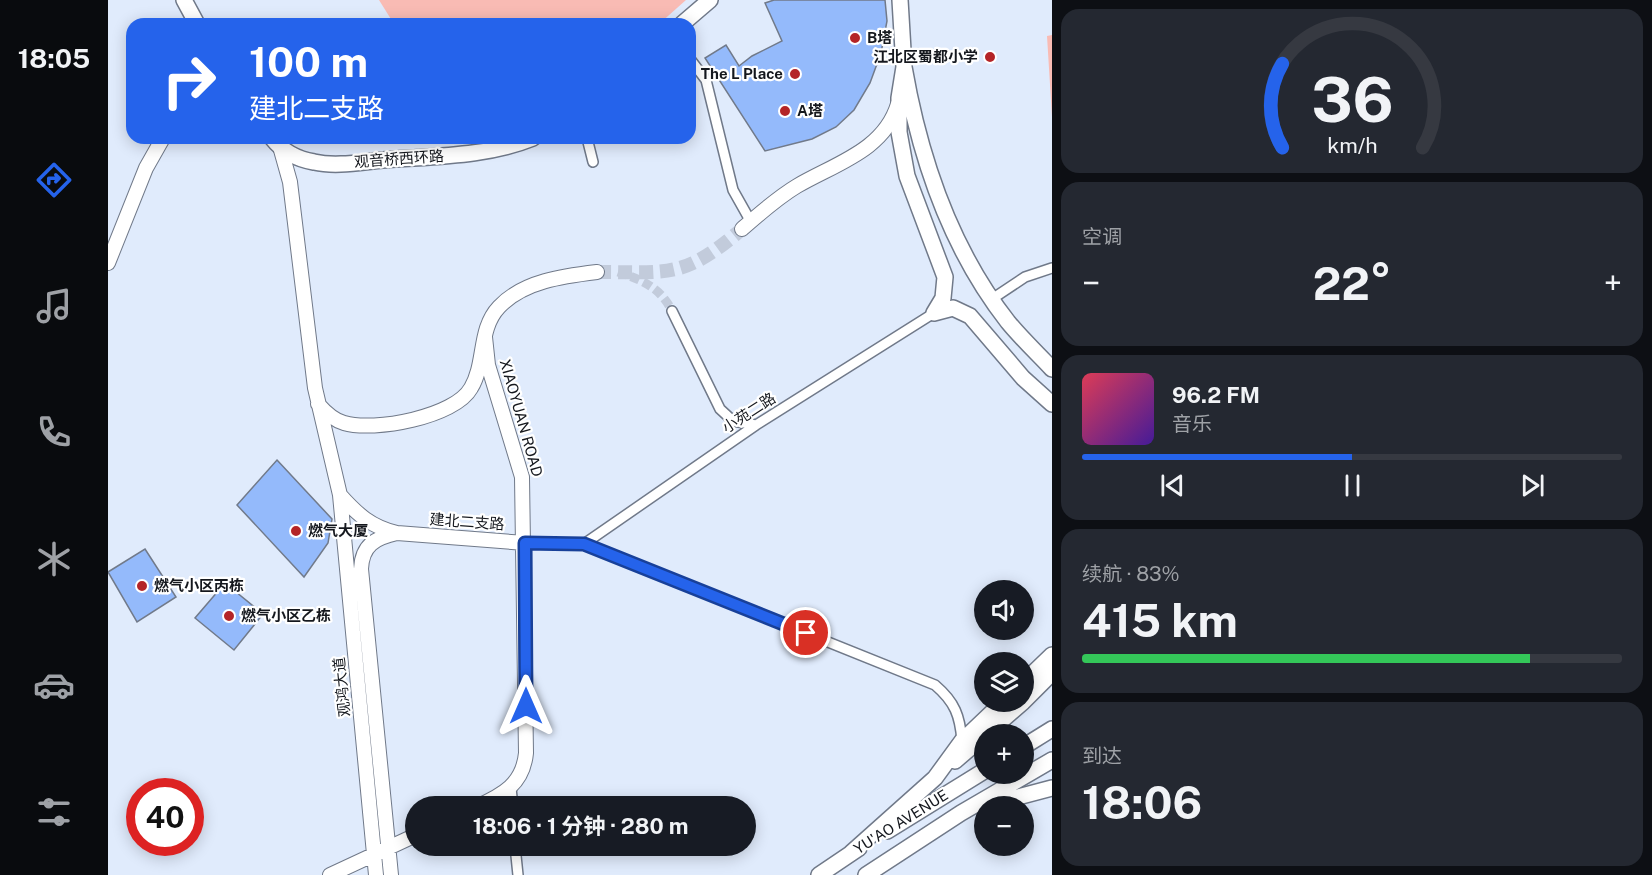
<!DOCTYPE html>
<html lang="zh">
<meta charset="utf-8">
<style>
body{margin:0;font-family:"Public Sans","Noto Sans SC",sans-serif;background:#242831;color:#f1f3f6;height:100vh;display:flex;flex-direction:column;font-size:22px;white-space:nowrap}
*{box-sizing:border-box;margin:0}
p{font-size:20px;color:#9ea1a6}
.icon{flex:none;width:33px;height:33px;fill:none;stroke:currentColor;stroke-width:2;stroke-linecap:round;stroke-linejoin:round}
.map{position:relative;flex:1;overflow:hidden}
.sheet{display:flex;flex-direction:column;gap:9px;padding:9px;background:#0d0f14;width:600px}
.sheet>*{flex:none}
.banner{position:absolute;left:18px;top:18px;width:570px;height:126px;border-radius:18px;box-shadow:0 3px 15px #0003;background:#2563eb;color:#fff;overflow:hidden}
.fabs{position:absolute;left:866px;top:580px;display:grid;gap:12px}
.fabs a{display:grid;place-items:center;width:60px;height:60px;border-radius:50%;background:#171b24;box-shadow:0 3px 15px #0003;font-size:30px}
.speed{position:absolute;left:18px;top:778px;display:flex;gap:12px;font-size:30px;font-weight:700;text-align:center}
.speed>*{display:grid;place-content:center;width:78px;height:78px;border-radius:50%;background:#171b24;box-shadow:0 3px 15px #0003;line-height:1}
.speed .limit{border:9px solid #d22;background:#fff;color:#111}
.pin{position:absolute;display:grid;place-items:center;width:51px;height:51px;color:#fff;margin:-26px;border:3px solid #fff;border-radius:50%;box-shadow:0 2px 6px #0007}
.me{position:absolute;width:66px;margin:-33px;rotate:0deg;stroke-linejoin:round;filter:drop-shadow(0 0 4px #0008)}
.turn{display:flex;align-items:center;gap:21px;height:126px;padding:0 24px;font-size:27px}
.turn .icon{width:78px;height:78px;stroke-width:2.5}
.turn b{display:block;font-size:42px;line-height:51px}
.big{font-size:45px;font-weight:700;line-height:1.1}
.sheet .card{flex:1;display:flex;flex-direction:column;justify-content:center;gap:9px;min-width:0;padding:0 21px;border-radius:18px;background:#242831}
.sheet .dial{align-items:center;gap:0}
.dial svg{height:156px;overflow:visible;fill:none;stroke:#363941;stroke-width:7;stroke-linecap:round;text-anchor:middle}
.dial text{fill:#f1f3f6;stroke:none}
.song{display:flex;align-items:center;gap:18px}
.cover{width:72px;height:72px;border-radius:9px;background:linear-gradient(135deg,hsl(350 70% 55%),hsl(260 70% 35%))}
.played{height:6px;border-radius:3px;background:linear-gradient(90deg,#2563eb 50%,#363941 50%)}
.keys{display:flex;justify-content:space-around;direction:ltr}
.heat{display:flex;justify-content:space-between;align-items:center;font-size:33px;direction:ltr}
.charge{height:9px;border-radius:4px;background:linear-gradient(90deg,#34c759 83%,#363941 0)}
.trip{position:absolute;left:297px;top:796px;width:351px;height:60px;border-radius:30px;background:#171b24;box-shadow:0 3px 15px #0003;font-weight:700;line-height:60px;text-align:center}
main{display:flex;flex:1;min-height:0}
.tab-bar{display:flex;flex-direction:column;width:108px;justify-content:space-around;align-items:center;background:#090b0e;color:#9ea1a6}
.tab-bar .icon{width:42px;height:42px}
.tab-bar .selected{color:#2563eb}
.tab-bar b{font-size:27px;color:#f1f3f6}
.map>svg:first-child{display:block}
.green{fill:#f9bbb4}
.building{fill:#94bafb;stroke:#717a8a;stroke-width:1.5}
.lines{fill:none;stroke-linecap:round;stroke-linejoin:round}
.street-tunnel{stroke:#c2cbdb;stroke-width:9;stroke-dasharray:9 4.5;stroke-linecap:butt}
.secondary-tunnel{stroke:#c2cbdb;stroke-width:14;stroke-dasharray:14 7;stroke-linecap:butt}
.street-casing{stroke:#707989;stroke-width:12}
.secondary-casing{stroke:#707989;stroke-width:16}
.primary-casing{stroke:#707989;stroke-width:18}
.street{stroke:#fff;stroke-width:9}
.secondary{stroke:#fff;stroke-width:14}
.primary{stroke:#fff;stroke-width:15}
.route-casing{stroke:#184099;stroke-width:15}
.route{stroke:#2563eb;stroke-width:10}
.poi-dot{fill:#b42427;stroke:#fff;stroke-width:2}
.labels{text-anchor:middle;stroke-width:4.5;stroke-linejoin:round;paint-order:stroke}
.poi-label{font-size:15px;font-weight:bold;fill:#15181e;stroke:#fff;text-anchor:start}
.street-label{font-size:15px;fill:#15181e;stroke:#fff}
</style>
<main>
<nav class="tab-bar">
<b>18:05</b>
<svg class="icon selected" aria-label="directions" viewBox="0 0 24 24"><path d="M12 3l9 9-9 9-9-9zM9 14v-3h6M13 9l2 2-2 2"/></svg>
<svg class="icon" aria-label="music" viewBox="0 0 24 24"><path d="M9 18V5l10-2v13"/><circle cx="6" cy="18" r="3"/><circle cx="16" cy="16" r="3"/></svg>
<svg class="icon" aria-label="phone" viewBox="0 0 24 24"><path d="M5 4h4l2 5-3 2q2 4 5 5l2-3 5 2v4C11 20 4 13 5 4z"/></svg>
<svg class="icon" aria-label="climate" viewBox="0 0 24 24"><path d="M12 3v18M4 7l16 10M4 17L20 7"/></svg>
<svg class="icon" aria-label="car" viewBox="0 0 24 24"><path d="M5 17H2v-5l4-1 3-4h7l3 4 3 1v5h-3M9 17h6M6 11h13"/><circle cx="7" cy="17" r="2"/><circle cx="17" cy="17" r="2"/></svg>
<svg class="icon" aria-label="filters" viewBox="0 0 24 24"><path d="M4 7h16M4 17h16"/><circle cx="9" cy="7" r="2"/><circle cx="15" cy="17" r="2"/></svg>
</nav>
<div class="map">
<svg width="944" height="875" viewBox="0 0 944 875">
<rect width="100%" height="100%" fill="#e0ebfc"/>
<!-- green -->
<path class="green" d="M271,0H578L551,24H286Z
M944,35V117L939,36Z"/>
<!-- building -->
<path class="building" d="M666,0H777L779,21L773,53L762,83L746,110L728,127L704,139L657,151L597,58L618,45L631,66L644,56L674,41L657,3Z
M169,460L224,519L220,543L196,577L129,505Z
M37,549L68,597L29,622L0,572Z
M117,583L155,614L126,650L87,618Z"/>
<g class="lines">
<!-- street-tunnel -->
<path class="street-tunnel" d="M510,272C534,280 552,287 564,311"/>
<!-- secondary-tunnel -->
<path class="secondary-tunnel" d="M489,272C562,272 575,279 634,229"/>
<!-- street casing -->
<g class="street-casing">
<path id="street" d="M582,59L598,80L625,190L643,222
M479,138L485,162
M884,299L917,277L944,268
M564,311L612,409L625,421L648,425
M417,543L476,544L827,685C847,702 852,716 854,741
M476,544L648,425L826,313
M403,788L405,807
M407,846L410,875"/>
</g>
<!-- secondary casing -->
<g class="secondary-casing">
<path id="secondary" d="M173,150L182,182L207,388L232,495L268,875
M634,229C651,214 669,198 689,186C726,164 776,151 790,104
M0,263L38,168L55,138
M210,404C217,412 225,420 236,423C266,432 347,417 363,388C378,363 370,329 391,307C415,281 456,276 489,272
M232,495C249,514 263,527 289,533L417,543
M368,807C395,795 415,784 418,753L414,477L380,365L377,337
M222,875L308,835
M283,875L253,569C254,545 267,538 289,533"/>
</g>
<!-- primary casing -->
<g class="primary-casing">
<path id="primary" d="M76,0L89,24
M792,0L796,67L791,98V132L799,176L837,277L835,298L826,313
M574,24L602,0
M796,67C812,159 842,248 900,322C914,339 930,354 944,369
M164,138C175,152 188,159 206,162C228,167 253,162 275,160C325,156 378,157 425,138
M826,313L845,308L862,316L915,378L944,404
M915,683L944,655
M915,702L944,673
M877,735L915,702
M915,747L944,729
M847,761L876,736
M876,806L944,788
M779,831L876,771
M743,853L827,778L854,741L895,702
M711,875L751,848
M758,875L853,813L944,760"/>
</g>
<!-- street -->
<use href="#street" class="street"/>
<!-- secondary -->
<use href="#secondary" class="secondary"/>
<!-- primary -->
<use href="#primary" class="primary"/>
</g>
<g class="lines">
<!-- route casing -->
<g class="route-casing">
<path id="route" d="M418,706L417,543L476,544L698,633"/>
</g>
<!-- route -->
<use href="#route" class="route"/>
</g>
<!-- markers -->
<g class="poi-dot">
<circle cx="747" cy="38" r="6"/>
<circle cx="882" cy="57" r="6"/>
<circle cx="687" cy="74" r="6"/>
<circle cx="677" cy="111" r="6"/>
<circle cx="188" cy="531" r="6"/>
<circle cx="34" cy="586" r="6"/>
<circle cx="121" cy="616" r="6"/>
</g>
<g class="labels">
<!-- poi labels -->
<g class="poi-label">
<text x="759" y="43">B塔</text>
<text x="870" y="62" text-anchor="end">江北区蜀都小学</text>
<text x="675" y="79" text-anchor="end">The L Place</text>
<text x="689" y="116">A塔</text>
<text x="200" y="536">燃气大厦</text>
<text x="46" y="591">燃气小区丙栋</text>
<text x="133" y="621">燃气小区乙栋</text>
</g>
<!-- street labels -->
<g class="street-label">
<text transform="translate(291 159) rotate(-4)" y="5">观音桥西环路</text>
<text transform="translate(641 413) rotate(-33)" y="5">小苑二路</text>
<text transform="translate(413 418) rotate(74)" y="5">XIAOYUAN ROAD</text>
<text transform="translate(359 522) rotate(4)" y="5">建北二支路</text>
<text transform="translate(234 687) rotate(-96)" y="5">观鸿大道</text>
<text transform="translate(793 822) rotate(-32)" y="5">YU'AO AVENUE</text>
</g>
</g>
</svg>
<div class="fabs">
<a><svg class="icon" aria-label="sound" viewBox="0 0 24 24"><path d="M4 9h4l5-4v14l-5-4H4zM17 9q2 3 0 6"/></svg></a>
<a><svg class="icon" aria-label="layers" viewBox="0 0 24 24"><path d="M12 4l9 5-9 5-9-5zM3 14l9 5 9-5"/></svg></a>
<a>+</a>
<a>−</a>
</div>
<div class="speed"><div class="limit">40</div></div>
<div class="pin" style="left:698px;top:633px;background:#d93025"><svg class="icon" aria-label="arrive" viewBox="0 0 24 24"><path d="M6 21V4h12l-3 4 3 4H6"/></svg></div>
<svg class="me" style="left:418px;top:706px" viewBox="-20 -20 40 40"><path d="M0-17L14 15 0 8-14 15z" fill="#2563eb" stroke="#fff" stroke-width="4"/></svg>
<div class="trip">18:06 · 1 分钟 · 280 m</div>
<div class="banner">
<div class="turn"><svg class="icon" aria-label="right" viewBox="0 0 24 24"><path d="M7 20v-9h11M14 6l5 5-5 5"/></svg><div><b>100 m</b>建北二支路</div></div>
</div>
</div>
<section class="sheet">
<div class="card dial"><svg viewBox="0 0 100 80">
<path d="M14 69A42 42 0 1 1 86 69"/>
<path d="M14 69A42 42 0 0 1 14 26" stroke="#2563eb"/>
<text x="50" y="56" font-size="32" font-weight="700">36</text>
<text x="50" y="72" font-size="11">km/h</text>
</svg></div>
<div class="card"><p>空调</p>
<div class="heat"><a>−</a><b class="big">22°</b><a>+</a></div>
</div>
<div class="card">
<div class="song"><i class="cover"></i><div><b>96.2 FM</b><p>音乐</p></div></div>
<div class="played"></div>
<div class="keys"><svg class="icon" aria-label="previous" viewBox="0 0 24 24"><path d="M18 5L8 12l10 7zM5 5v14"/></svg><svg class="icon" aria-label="pause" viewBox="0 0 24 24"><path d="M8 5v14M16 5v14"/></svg><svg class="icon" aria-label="next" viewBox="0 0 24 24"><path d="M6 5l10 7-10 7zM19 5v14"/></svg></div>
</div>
<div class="card"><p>续航 · 83%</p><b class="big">415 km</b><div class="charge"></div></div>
<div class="card"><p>到达</p><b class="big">18:06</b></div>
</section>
</main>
